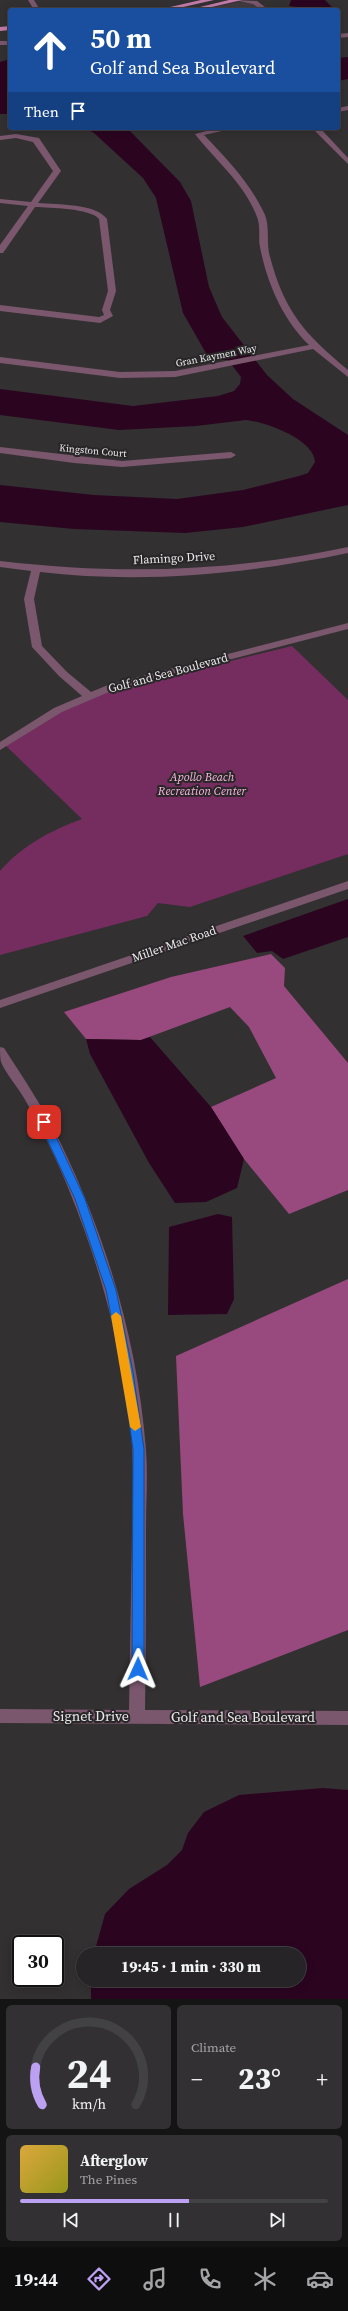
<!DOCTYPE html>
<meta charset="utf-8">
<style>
body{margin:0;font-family:"Source Serif 4",serif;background:#323032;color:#f1f3f6;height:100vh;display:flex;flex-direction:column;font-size:15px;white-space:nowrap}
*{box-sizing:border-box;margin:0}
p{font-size:13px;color:#a4a4a7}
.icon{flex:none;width:22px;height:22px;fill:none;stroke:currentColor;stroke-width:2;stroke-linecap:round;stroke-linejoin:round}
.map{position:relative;height:1999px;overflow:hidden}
.sheet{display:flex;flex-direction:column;gap:6px;padding:6px;background:#151415;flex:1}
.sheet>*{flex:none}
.top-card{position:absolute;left:8px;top:8px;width:332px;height:122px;border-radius:4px;box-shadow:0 2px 10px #0003,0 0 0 1px #424143;background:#1a4fa0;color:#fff;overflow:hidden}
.speed{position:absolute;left:12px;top:1935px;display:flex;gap:8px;font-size:20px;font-weight:700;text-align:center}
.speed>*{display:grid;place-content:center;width:52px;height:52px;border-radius:50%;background:#262426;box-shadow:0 2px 10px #0003,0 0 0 1px #424143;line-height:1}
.speed .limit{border:2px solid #111;border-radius:6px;background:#fff;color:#111}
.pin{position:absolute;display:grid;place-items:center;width:34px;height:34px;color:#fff;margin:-17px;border-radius:8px;box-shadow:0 2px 6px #0006}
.me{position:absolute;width:44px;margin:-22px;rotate:1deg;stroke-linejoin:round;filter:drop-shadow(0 0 3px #0008)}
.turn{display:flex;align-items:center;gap:14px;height:84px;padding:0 16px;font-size:18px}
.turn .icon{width:52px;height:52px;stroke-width:2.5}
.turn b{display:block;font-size:28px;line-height:34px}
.then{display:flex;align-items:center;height:38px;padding:0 16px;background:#0003;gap:8px;font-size:15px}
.big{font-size:30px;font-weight:800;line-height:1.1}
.sheet .widget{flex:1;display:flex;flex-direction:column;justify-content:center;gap:6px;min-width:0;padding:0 14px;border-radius:6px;background:#323032}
.sheet .dial{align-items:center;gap:0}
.dial svg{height:104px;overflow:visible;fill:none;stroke:#424143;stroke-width:7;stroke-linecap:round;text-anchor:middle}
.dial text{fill:#f1f3f6;stroke:none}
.song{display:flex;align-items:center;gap:12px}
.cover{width:48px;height:48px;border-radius:6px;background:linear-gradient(135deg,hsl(40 70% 55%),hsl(60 70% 35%))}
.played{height:4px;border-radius:2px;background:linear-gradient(90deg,#bca0f2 55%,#424143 55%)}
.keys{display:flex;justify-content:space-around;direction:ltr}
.heat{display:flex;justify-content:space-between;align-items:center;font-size:22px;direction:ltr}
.sheet .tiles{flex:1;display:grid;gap:6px;grid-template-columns:1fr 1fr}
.widget:last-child{grid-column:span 2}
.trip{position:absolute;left:76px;top:1947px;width:230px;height:40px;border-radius:20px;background:#262426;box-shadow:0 2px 10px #0003,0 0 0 1px #424143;font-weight:800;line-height:40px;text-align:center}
.tab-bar{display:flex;height:64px;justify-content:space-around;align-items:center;background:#0f0e0f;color:#a4a4a7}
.tab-bar .icon{width:28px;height:28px}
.tab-bar .current{color:#bca0f2}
.tab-bar b{font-size:18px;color:#f1f3f6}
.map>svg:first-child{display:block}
.built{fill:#413a3f}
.green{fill:#752d5f}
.forest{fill:#984a7f}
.water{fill:#2b0520}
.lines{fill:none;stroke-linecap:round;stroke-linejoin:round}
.minor{fill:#7a576d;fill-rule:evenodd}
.major{fill:#c17ba8;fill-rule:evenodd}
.route{fill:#1a73e8;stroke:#114b97}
.slow{fill:#f59e0b}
.labels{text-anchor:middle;stroke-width:4;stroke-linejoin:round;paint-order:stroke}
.far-street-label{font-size:10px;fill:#ebe9eb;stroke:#292628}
.street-label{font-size:12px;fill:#ebe9eb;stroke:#292628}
.park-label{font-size:12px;font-style:italic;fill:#f9b7e1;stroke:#292628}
.near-street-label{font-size:14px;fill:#ebe9eb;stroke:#292628}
</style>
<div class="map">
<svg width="348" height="1999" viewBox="0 0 348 1999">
<rect width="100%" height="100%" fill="#333032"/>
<!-- built -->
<path class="built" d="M238,2L253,3L262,10H199Z"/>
<!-- green -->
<path class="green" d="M292,646L348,700V854L190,907L158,903L147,916L0,955V871C23,845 50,831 82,819L4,744L89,696Z"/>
<!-- forest -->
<path class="forest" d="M271,954L285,968L284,986L348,1063V1190L289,1214L244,1159L211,1107L276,1078L249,1027L230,1007L141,1040L86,1039L64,1012L171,977Z
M348,1279V1630L200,1687L183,1514L176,1356Z"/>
<!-- water -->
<path class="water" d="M291,0H325L334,9L317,10L289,6Z
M348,57V79L338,81V58Z
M10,59V114H0V62Z
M85,128H127L180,182L191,201L209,287L222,317L267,375L293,399L348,435V505L243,527L185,533L74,529L0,522V485L94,495L177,499L243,490L299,476L308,473L315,462C314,439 265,422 246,420L196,426L119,430L0,415V389L133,406L218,396L234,391L240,384L241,377L228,360H214L207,355L183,313L156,198L143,178L94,133Z
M348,899V937L283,959L272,951L257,953L243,936Z
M150,1037L211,1107L244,1159L237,1188L206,1202L175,1203L149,1163L90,1054L86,1039L141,1040Z
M218,1214L232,1217L234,1299L227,1314L168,1315L169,1227Z
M323,1788L348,1790V1999H91V1980H299V1954H94L95,1950L105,1914L129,1889L167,1865L182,1850L188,1833L204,1812L239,1795Z"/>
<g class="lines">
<!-- minor -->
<path class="minor" d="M28,0H34L40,10H34Z
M234,0L257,1L269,10H262L253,4Z
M348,33V37L338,38V34Z
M0,41H10V45H0Z
M348,106V110L338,112V108Z
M219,128H235L204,135C227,159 251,184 265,215C270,228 266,244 270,257C285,313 305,334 348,370V377L313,349L175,377L120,378L0,363V357L120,372L175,371L309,345C283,320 267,283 260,247C258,238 261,227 257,217C245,184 216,161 195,134Z
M312,128H320L348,158V164Z
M16,134L39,138L61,171L38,203C58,205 95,203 107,219L116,291L110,310L113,316L100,323L0,311V305L99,317L104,315L102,310L108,291L99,219C90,208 50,208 35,207L3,253H0V245L28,206L0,203V199L31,202L53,171L33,142L16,138L0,140V136Z
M0,447L122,461L231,452L236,455L231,458L122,467L74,463L0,453Z
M348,547V553C247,574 143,584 40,572L34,599L42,646L67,672L91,692L108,685L348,623V629L116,689L62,712L0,750V742L54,708L82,696L59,676L32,647L24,599L31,571L0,567V561C121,575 229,572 348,547Z
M348,881V889L0,1008V1000Z
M0,1047L4,1048C24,1079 45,1110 61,1144C107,1239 138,1344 146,1450C148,1476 146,1503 146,1529C146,1590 146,1650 145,1710L348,1711V1725L0,1723V1709L129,1710L133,1476C133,1385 104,1275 69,1190C56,1158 41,1127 24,1098C17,1086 6,1074 1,1062C0,1058 0,1051 0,1047Z"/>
<!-- major -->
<path class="major" d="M201,0H214L170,10H157Z
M229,0H242L203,9L200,7Z
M10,26V30L0,31V27Z"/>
</g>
<!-- route -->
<path class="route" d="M44,1119L49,1122L85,1199L116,1290L133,1372L144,1449V1669L138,1674L132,1669L133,1449L122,1372L106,1290L75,1199L39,1122Z"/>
<!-- slow -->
<path class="slow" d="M116,1312L121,1316L141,1427L135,1431L130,1427L111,1316Z"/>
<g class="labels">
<!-- far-street labels -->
<g class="far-street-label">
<text transform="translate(216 355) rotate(-11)" y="4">Gran Kaymen Way</text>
<text transform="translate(93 450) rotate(5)" y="4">Kingston Court</text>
</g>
<!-- street labels -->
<g class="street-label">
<text transform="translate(174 558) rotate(-3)" y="4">Flamingo Drive</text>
<text transform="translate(168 673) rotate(-15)" y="4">Golf and Sea Boulevard</text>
<text transform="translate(174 944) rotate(-19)" y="4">Miller Mac Road</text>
</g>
<!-- park labels -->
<g class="park-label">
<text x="202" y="781">Apollo Beach<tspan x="202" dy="14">Recreation Center</tspan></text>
</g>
<!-- near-street labels -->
<g class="near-street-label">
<text x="91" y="1721">Signet Drive</text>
<text x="243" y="1722">Golf and Sea Boulevard</text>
</g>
</g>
</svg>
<div class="speed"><div class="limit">30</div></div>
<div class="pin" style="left:44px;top:1122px;background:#d93025"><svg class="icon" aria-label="arrive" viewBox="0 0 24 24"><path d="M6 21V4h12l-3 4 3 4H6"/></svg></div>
<svg class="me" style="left:138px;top:1669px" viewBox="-20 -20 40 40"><path d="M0-17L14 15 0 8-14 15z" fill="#1a73e8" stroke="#fff" stroke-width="4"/></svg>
<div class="trip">19:45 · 1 min · 330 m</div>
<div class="top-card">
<div class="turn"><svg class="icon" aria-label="ahead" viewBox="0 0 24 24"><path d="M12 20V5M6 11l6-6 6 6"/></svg><div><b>50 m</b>Golf and Sea Boulevard</div></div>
<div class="then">Then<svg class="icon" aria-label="arrive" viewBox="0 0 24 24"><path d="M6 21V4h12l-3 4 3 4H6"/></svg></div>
</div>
</div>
<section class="sheet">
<div class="tiles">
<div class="widget dial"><svg viewBox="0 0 100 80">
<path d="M14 69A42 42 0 1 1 86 69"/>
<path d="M14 69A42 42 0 0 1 9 40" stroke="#bca0f2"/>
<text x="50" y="56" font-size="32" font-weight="700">24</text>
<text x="50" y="72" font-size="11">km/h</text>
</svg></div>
<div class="widget"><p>Climate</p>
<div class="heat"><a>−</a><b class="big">23°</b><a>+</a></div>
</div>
<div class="widget">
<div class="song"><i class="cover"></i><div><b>Afterglow</b><p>The Pines</p></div></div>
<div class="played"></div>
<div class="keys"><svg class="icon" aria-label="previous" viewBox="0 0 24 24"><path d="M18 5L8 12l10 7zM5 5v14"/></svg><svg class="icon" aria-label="pause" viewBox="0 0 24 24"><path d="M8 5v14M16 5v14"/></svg><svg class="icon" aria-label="next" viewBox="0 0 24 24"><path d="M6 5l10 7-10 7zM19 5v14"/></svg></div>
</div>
</div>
</section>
<nav class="tab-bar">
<b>19:44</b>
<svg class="icon current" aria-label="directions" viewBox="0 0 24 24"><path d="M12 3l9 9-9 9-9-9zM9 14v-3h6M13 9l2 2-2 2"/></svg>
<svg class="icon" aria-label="music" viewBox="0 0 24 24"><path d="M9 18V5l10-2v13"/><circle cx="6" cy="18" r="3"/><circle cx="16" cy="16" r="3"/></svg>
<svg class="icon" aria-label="phone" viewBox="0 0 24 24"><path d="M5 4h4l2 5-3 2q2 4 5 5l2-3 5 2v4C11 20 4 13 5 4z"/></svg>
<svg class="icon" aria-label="climate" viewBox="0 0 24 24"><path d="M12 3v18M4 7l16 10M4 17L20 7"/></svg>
<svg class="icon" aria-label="car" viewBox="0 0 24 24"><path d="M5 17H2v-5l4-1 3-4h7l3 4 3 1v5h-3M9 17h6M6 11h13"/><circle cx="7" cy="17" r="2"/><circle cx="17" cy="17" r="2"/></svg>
</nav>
